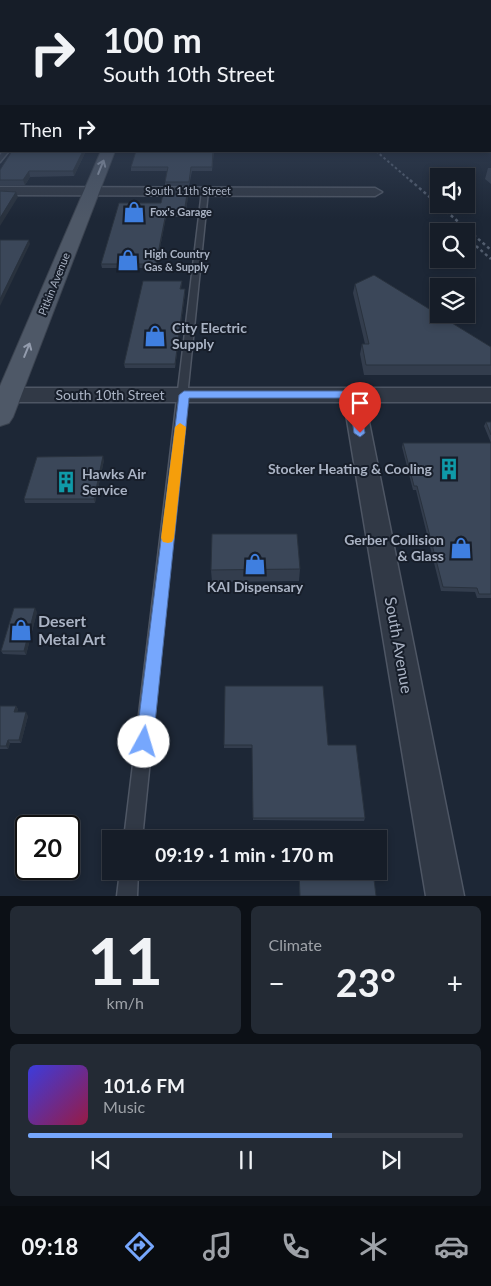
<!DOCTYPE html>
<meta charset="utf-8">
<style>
body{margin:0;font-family:Lato,sans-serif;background:#232a34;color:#f1f3f6;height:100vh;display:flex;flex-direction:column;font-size:19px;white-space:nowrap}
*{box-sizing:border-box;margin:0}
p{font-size:16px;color:#9ea2a8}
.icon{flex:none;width:28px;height:28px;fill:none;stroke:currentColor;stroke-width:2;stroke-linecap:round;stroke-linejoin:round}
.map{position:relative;height:896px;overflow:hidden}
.details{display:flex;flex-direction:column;gap:10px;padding:10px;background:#0c1016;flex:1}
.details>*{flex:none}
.top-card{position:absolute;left:0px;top:0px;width:491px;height:152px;box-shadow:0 2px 8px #0003,0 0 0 1px #353b45;background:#161d28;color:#f1f3f6;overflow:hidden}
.controls{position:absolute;left:430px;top:168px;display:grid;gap:10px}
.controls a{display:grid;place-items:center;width:45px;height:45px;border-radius:0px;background:#161d28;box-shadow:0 2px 8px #0003,0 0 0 1px #353b45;font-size:25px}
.speed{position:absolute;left:15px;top:815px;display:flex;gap:10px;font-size:25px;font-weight:700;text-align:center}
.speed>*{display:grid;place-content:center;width:65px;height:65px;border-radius:50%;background:#161d28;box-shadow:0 2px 8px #0003,0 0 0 1px #353b45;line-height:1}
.speed .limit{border:2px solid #111;border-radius:8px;background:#fff;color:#111}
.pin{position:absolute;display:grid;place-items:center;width:42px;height:42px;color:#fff;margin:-51px -21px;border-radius:50% 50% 50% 0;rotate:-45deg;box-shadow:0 0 5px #0007}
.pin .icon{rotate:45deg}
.me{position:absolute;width:55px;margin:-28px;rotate:6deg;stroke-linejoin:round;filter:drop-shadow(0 0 4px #0008)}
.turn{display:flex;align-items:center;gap:18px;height:105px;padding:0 20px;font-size:22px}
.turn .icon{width:65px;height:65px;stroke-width:2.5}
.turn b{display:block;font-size:35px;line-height:42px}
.then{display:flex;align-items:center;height:48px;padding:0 20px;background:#0003;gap:10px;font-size:19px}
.big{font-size:38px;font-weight:700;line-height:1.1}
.details .widget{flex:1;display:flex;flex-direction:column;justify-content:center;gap:8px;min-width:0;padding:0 18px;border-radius:8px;background:#232a34}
.details .dial{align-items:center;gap:0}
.dial b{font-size:65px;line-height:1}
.song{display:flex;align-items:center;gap:15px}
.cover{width:60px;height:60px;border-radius:8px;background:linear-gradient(135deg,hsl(240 70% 55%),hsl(340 70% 35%))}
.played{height:5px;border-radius:2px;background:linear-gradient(90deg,#76a7fd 70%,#353b45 70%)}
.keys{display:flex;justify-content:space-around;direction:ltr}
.heat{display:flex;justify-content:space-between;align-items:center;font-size:28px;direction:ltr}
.details .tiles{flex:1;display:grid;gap:10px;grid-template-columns:1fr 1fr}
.widget:last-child{grid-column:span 2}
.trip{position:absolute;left:102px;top:830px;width:285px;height:50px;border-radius:0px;background:#161d28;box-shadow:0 2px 8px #0003,0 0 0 1px #353b45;font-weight:700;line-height:50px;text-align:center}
.tabs{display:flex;height:80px;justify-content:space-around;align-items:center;background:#090c10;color:#9ea2a8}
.tabs .icon{width:35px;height:35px}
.tabs .on{color:#76a7fd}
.tabs b{font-size:22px;color:#f1f3f6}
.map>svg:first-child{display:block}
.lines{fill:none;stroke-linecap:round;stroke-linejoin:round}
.service-casing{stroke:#4e5664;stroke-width:3}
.minor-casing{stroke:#4e5664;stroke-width:3}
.tertiary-casing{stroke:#4e5664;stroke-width:2}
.primary-casing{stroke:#3a424f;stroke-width:2}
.service{fill:#313946;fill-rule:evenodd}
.minor{fill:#313946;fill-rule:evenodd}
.tertiary{fill:#313946;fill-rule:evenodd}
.primary{fill:#4e5867;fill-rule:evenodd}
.rail-far1{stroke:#525d6e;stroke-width:2;stroke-dasharray:2.5 2.5;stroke-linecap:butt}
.rail{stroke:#525d6e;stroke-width:2.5;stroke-dasharray:3 3;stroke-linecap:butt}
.wall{fill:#333d4d}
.shaded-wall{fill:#29323e}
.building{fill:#3b4759;stroke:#29323e}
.oneway{stroke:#939cad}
.route{fill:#76a7fd;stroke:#4d6da4}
.slow{fill:#f59e0b}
.labels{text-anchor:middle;stroke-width:4;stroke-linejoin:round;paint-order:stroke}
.far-street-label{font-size:11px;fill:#aab3c4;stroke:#171e2a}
.far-poi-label{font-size:11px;font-weight:bold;fill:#aab3c4;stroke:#171e2a;text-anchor:start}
.poi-label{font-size:14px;font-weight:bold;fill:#aab3c4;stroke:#171e2a;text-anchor:start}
.street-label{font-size:14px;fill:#aab3c4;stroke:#171e2a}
.near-poi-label{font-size:16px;font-weight:bold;fill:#aab3c4;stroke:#171e2a;text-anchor:start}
.near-street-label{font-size:16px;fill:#aab3c4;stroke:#171e2a}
</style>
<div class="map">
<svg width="491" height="896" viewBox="0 0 491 896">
<rect width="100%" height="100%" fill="#1d2736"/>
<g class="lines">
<!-- service casing -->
<g class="service-casing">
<path id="service" d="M3,151H9L0,162V155Z
M205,189L208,191L142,839H124L202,191Z
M120,871H138L137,896H117Z"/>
</g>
<!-- minor casing -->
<g class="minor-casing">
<path id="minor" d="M0,187L375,188L382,192L375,196L0,195Z
M9,388H491V402H365L464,896H426L344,402H9L2,400L0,393L2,390Z"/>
</g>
<!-- tertiary casing -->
<g class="tertiary-casing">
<path id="tertiary" d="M490,99H491V107H490Z"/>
</g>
<!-- primary casing -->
<g class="primary-casing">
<path id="primary" d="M101,151H115L13,417L9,423L0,426V386Z"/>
</g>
<!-- service -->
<use href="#service" class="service"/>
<!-- minor -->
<use href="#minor" class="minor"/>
<!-- tertiary -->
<use href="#tertiary" class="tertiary"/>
<!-- primary -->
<use href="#primary" class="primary"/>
<!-- rail-far1 -->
<path class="rail-far1" d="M376,151L411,181"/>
<!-- rail -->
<path class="rail" d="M410,180L491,250
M476,246L491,259"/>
</g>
<!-- wall -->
<path class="wall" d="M10,151H86L74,176L30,177L25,185L0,186V170L10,154Z
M214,151L212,171H192L189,186H165V182L168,171H131V167Z
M488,168H491V184L485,179Z
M188,197L185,217H166L156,268H102L101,264L161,203Z
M182,281L181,289H185V293L175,368H125L124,364Z
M355,284L491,347V375H364L360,354L362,344H365L353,293Z
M486,422H491V443L484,426Z
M403,443H491V598H477L475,592L441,591L416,490H413L402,447Z
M104,460L95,503H25L24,499Z
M300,569L299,581L212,582L211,570Z
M37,612L26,655L3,654L1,651Z
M0,706H16L18,709L17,712L28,716L21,743H10L8,749H0Z
M224,745H328L365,818L364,821L253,820L252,748H224Z
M298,871H373L376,896H300Z"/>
<!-- shaded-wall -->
<path class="shaded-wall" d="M83,151H86L74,176L73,171Z
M29,171L30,177L25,185L23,180Z
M16,192L18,197L0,226V218Z
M187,194L188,197L185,217L184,213Z
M166,213V217L156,268V264Z
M29,240L30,244L0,306V299Z
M185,289V293L175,368V364Z
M103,456L104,460L95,503L94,499Z
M35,608L37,612L26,655L24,651Z
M16,706L18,709L16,716L14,712Z
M26,712L28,716L21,743L19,740Z
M8,740L10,743L8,749L6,746Z"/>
<!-- building -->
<path class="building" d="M0,93H1V102H0Z
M12,151H83L73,171H29L23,180H0V170Z
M136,151H213L212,167H191L189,182H165L168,167H131Z
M0,191L16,192L0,218Z
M163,194H187L184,213H166L156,264H101L119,203H161Z
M0,240H29L0,299Z
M374,275L491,347V365H366L362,344H369L355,284Z
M143,281H182L180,289H185L175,364H124Z
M486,422H491V435Z
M403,443H491V594H479L477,588L443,587L417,486H414Z
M103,456L94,499H24L37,457Z
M212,534H297L300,569L211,570Z
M14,608H35L24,651H1Z
M225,686H323L328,745H356L365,818H253L252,745H224Z
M0,706H16L14,712H26L19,740H8L6,746H0Z
M299,871H373L376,896H300Z"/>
<!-- one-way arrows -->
<defs><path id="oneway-shaft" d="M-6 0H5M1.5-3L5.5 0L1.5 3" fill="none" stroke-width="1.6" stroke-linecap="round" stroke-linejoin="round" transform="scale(1.25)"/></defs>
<g class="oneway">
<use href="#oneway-shaft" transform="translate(101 167) rotate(-68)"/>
<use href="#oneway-shaft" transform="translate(27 350) rotate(-68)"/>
</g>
<!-- sky -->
<linearGradient id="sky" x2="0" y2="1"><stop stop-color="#10151e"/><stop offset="0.42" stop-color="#3a475d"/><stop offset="1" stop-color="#3a475d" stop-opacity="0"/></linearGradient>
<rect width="491" height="219" fill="url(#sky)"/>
<!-- route -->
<path class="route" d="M184,391H353L358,395L365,433L360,437L354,433L349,398H189L153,742L150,748L144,751L138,748L136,742L179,395Z"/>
<!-- slow -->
<path class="slow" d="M180,423L186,427L174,538L172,542L168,543L163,542L161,538L175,427Z"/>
<!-- icons -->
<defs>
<g id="shop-bare" transform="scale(1.725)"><path d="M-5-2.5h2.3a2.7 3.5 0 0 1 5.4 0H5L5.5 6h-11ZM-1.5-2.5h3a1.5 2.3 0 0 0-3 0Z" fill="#3f7fe0" stroke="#171e2a" stroke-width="2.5" paint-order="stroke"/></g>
<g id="building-bare" transform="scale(1.725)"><path d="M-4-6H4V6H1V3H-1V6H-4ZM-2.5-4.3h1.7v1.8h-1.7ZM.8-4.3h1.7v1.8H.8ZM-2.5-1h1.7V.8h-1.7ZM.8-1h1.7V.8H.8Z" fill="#0f9aa8" stroke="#171e2a" stroke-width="2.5" paint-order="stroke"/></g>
</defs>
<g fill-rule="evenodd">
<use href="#shop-bare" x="134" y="212"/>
<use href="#shop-bare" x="128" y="260"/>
<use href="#shop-bare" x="155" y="336"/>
<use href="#building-bare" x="449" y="469"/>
<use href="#building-bare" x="66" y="482"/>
<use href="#shop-bare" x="461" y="548"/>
<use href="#shop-bare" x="255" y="564"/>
<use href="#shop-bare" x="21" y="630"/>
</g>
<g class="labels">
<!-- far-street labels -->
<g class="far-street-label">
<text x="188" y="195">South 11th Street</text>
<text transform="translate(54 284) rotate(-68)" y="4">Pitkin Avenue</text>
</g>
<!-- far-poi labels -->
<g class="far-poi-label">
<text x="150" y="216">Fox's Garage</text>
<text x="144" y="258">High Country<tspan x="144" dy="13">Gas &amp; Supply</tspan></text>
</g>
<!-- poi labels -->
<g class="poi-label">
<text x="172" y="333">City Electric<tspan x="172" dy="16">Supply</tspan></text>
<text x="432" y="474" text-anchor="end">Stocker Heating &amp; Cooling</text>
<text x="82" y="479">Hawks Air<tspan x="82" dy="16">Service</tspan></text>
<text x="444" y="545" text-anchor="end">Gerber Collision<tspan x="444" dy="16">&amp; Glass</tspan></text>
<text x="255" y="592" text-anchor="middle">KAI Dispensary</text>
</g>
<!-- street labels -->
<g class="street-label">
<text x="110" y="400">South 10th Street</text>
</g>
<!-- near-poi labels -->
<g class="near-poi-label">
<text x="38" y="627">Desert<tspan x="38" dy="18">Metal Art</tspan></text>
</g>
<!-- near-street labels -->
<g class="near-street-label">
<text transform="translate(399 645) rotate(80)" y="6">South Avenue</text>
</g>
</g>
</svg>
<div class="controls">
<a><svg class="icon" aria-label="sound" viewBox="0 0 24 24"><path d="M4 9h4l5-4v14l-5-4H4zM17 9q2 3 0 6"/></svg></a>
<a><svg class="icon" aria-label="search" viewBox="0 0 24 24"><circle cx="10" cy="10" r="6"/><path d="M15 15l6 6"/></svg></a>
<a><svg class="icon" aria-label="layers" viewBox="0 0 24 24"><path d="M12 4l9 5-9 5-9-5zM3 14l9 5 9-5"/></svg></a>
</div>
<div class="speed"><div class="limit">20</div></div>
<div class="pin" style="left:360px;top:433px;background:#d93025"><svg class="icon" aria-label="arrive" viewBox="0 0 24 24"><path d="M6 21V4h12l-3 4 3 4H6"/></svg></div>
<svg class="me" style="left:144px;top:742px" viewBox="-20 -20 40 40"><circle r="19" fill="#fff"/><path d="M0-13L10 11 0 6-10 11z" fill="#76a7fd"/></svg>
<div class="trip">09:19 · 1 min · 170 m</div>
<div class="top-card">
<div class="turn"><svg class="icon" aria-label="right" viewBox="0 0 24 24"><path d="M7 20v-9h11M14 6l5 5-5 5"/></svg><div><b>100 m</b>South 10th Street</div></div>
<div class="then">Then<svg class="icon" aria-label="right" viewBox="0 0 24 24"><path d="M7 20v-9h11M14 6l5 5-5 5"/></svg></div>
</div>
</div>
<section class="details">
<div class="tiles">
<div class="widget dial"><b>11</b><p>km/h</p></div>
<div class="widget"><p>Climate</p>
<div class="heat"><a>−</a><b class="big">23°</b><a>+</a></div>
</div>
<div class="widget">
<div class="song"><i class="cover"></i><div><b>101.6 FM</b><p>Music</p></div></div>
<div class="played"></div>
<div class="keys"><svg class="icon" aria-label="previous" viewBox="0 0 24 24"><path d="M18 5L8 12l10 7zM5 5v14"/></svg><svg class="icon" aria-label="pause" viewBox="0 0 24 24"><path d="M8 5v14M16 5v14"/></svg><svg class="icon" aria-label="next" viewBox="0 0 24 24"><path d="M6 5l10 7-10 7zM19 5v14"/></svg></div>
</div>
</div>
</section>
<nav class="tabs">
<b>09:18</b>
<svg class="icon on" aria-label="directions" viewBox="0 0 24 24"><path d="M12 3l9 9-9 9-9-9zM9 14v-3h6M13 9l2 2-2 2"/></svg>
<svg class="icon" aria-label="music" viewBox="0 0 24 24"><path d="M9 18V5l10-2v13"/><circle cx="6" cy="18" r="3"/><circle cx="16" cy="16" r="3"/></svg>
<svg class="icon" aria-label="phone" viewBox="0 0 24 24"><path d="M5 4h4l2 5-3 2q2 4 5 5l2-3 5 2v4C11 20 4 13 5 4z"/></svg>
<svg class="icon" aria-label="climate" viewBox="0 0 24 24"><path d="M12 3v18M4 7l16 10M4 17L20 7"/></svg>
<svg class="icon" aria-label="car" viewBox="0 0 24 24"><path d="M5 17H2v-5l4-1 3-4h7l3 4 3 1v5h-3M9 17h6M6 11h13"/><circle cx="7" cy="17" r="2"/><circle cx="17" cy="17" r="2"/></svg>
</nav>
